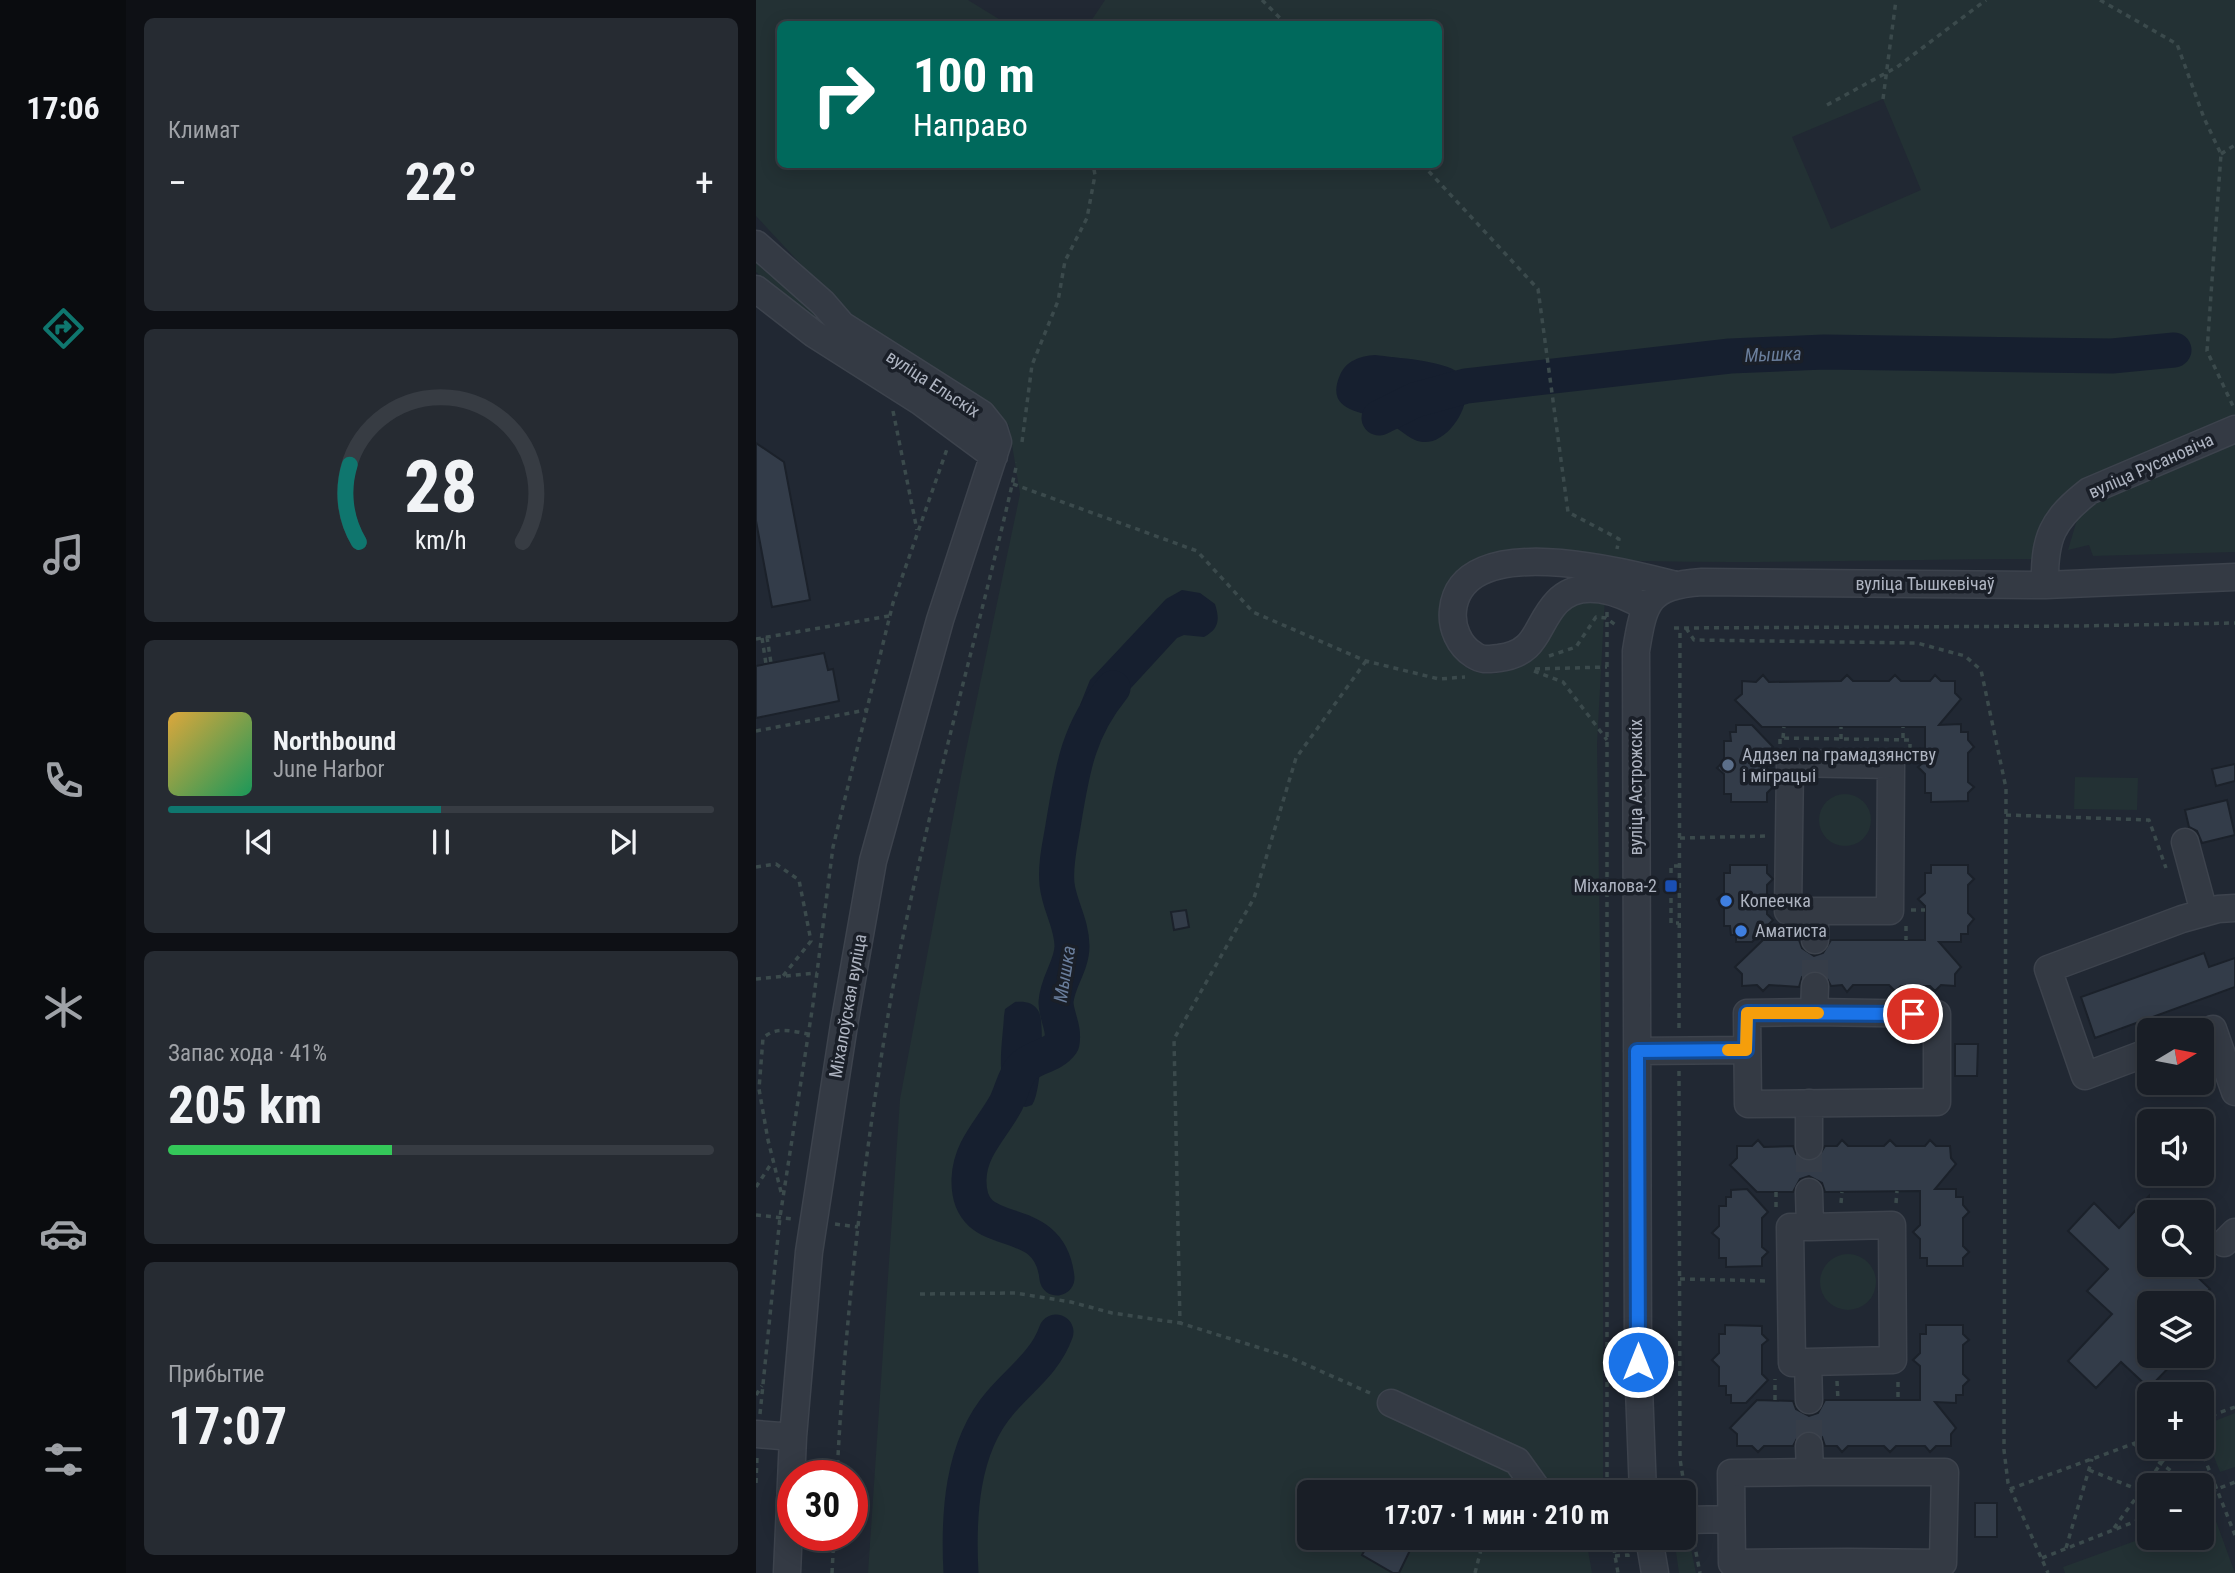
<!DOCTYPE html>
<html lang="ru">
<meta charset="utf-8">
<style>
body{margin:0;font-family:"Roboto Condensed",sans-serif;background:#262b32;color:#f1f3f6;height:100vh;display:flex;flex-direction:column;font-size:26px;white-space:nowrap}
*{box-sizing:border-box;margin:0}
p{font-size:23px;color:#9fa2a7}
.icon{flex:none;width:38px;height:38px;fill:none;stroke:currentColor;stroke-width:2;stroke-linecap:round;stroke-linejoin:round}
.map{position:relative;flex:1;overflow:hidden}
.panel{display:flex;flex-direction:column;gap:18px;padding:18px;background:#0e1015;width:630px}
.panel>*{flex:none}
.guide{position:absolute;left:21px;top:21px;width:665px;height:147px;border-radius:10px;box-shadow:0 4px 18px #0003,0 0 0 2px #373c43;background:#00695c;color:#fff;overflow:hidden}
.needle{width:46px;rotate:80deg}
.controls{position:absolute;left:1381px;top:1018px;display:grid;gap:14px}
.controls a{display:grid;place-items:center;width:77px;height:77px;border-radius:10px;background:#191e26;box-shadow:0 4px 18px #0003,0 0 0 2px #373c43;font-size:35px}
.speed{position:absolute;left:21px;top:1460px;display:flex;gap:14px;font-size:35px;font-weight:700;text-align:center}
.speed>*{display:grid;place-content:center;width:91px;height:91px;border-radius:50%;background:#191e26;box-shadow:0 4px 18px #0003,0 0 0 2px #373c43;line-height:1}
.speed .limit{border:10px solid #d22;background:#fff;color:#111}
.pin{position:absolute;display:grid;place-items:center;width:60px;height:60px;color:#fff;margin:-30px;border:4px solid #fff;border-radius:50%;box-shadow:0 2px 7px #0007}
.me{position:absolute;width:77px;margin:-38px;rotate:0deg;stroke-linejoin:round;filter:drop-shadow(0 0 5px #0008)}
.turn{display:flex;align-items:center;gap:24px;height:147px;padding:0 21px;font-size:32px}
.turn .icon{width:91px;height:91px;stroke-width:2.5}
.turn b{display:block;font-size:49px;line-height:60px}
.big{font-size:52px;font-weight:700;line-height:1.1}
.panel .tile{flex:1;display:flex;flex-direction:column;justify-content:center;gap:10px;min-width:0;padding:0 24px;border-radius:10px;background:#262b32}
.panel .dial{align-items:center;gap:0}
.dial svg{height:182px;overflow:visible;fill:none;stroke:#373c43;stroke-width:7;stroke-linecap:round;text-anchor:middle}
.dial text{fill:#f1f3f6;stroke:none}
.song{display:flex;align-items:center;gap:21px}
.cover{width:84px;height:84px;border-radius:10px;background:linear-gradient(135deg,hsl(40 70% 55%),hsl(150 70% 35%))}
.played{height:7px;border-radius:4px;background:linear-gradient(90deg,#0f766e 50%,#373c43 50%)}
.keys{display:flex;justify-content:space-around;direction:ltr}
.heat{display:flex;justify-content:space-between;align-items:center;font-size:38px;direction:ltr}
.charge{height:10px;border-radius:5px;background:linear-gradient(90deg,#34c759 41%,#373c43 0)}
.trip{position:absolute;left:541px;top:1480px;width:399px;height:70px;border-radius:10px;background:#191e26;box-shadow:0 4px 18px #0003,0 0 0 2px #373c43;font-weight:700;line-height:70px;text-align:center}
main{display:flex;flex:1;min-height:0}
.tabs{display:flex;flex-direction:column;width:126px;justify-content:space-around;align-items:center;background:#0a0c0f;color:#9fa2a7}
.tabs .icon{width:49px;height:49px}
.tabs .on{color:#0f766e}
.tabs b{font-size:32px;color:#f1f3f6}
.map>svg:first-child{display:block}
.green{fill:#233134;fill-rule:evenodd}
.water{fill:#161f2f}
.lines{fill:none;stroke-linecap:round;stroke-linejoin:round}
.river{stroke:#161f2f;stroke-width:35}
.building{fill:#333c49;stroke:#1b212a;stroke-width:2}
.minor-tunnel{stroke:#363d48;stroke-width:26;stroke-dasharray:26 13;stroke-linecap:butt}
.minor-casing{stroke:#3d434d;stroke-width:29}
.path{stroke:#3b4a4c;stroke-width:3.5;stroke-dasharray:5 5;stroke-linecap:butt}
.minor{stroke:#343a44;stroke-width:26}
.route-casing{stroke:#114b97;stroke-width:18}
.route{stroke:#1a73e8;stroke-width:12}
.slow{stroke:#f59e0b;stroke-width:12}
.service-dot{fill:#5c6f8a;stroke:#1a1f28;stroke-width:2.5}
.transit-dot{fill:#1a4fb4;stroke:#1a1f28;stroke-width:2.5}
.shop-dot{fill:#3f7fe0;stroke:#1a1f28;stroke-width:2.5}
.labels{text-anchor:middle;stroke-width:7;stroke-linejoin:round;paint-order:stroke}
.street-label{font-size:18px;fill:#aeb4c1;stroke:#1a1f28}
.poi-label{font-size:18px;fill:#aeb4c1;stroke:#1a1f28;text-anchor:start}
.water-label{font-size:19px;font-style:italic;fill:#6a7e9c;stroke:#1a1f28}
</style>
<main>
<nav class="tabs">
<b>17:06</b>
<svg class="icon on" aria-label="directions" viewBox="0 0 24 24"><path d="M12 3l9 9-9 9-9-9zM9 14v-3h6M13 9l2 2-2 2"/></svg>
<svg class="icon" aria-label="music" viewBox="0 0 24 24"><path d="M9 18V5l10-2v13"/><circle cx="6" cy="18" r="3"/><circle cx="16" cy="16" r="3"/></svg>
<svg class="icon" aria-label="phone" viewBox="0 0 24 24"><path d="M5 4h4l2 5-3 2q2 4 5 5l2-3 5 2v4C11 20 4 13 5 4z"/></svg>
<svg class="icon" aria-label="climate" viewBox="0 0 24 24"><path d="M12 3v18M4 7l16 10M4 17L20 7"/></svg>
<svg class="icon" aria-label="car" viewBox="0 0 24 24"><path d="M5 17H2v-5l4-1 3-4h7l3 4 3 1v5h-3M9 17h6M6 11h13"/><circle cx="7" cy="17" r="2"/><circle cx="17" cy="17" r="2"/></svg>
<svg class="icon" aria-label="filters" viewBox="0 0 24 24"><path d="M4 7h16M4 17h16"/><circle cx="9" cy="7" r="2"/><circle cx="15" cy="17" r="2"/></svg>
</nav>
<section class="panel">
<div class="tile"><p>Климат</p>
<div class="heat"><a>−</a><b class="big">22°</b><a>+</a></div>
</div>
<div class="tile dial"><svg viewBox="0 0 100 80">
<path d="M14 69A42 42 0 1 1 86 69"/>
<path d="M14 69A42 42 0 0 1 10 35" stroke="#0f766e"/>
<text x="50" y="56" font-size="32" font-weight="700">28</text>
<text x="50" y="72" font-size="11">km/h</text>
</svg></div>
<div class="tile">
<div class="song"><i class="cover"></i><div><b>Northbound</b><p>June Harbor</p></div></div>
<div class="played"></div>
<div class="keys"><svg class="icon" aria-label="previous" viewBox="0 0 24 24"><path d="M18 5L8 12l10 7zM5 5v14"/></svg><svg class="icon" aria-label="pause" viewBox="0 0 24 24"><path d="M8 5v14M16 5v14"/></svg><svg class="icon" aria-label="next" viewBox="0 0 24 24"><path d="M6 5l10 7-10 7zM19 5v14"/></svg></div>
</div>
<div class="tile"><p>Запас хода · 41%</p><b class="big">205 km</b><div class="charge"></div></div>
<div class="tile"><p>Прибытие</p><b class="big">17:07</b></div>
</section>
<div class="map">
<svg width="1479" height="1573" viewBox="0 0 1479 1573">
<rect width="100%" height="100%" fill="#212833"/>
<!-- green -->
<path class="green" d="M0,0H212L251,24H24V164H682V24H333L349,0H1479V417L1318,485L1291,516L1282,559C1150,559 1017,564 885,561C854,560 822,551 791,551C761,551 706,558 691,587C685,601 684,614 687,628C697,674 731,685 770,662C780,655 808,612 818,599L849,597L841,744L847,1162V1492L553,1493V1538H835L832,1550L836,1573H112L144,1099L209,755L264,494L253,426L242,411L104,328L0,216ZM1127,99L1165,190L1075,229L1036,137Z
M0,255L68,322L59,323L0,272Z
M1479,437V552L1337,556L1333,545L1312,550L1323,513L1338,500Z
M1319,777L1382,778L1381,810L1318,809Z
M1063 820a26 26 0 1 1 52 0a26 26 0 1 1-52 0Z
M1064 1282a28 28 0 1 1 56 0a28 28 0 1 1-56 0Z
M1479,1413V1467L1464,1472L1446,1426Z
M1457,1513L1479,1573H1309L1307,1567L1393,1536V1538H1446V1517Z
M931,1529L940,1573H923L918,1538H928V1530Z"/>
<!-- water -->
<path class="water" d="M619,355C640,358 687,360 703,373C726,393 691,454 659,440C648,435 639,425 627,420C607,411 568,412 584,375C590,361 604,356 619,355Z
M426,590L444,593L459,604C464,620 463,629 448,637L428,635L421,638L341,725L333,727L327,723L324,705L334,680L410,599Z
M259,1002C268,1001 278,1002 283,1012C289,1024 285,1094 276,1105L270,1107C234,1104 247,1042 248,1016L249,1009Z"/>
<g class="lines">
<!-- river -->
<path class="river" d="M623,418L659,400L710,386L974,356L1068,352L1356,356L1418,350
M301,1278C293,1205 211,1248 213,1179C214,1148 236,1129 250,1103C256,1091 258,1078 266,1068C278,1056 296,1057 306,1043C309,1028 300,1016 300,1002C301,982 316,966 316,946C316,924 303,905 301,884C299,864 304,845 307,826C316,772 321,732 357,688
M205,1573C202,1517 205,1448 244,1403C264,1379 289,1363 300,1332"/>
</g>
<!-- building -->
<path class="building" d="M0,443L28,462L54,600L16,607L0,521Z
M68,653L72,670L77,669L83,701L0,718V666Z
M1007,675L1013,682L1085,681L1091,675L1097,681H1133L1139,675L1145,681H1174L1179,675L1185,681H1199V693L1205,699L1183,725L1205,724V732H1212V740L1218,747L1212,753V782L1218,787L1212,793V801L1175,802V793H1169V774L1162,767L1169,761V727H1006L979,700L986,694V681L1000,682Z
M980,725H996L1017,747L1011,753V782L1017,787L1011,793V802H975V794H968V774L961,768L968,761V741H975L974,732H980Z
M1479,764V781L1460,786L1456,769Z
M1471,800L1479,835L1446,843L1441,831L1433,827L1429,810Z
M974,865H1011V873L1017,879L1011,885V914L1017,920L996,942H980V935H975L974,926H968V906L961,899L968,893V873H974Z
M1175,865H1212V873L1218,879L1212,885V913L1218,919L1212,926V934H1205V942H1183L1205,967L1199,974V986L1185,985L1179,991L1174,986H1145L1139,991L1133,985H1097L1091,992L1086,985L1075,986L1068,973L1059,970L1046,977L1043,987L1013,985L1007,991L1001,985L986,986V974L979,967L1007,940H1043L1046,948L1058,956L1067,953L1075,940H1169V906L1162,899L1169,893V873H1175Z
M430,910L433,927L418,930L415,912Z
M1448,953L1453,967L1479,958V987L1339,1038L1325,997Z
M1199,1044H1222L1221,1076H1199Z
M1002,1140L1008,1147L1037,1146L1040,1154L1052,1162L1061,1159L1069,1146H1081L1086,1140L1092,1146H1128L1134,1140L1140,1146H1169L1174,1140L1180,1146H1194L1195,1158L1200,1164L1179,1189H1200V1197H1207V1205L1213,1212L1207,1218V1246L1213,1252L1207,1258V1266H1171V1258H1164V1239L1157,1232L1164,1225V1191L1069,1192L1066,1183L1053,1176L1044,1179L1037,1192H1001L974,1165L981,1158V1146H996Z
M991,1189L1012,1212L1006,1218V1247L1012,1252L1006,1258V1266L970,1267V1258H963V1239L956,1233L963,1226V1206H970V1197H975V1190Z
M1393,1196V1265H1429L1454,1289L1439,1304H1393V1356H1424L1393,1388L1365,1362L1340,1388L1312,1361L1356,1314L1331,1291L1352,1269L1312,1231L1338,1203L1363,1228Z
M969,1325L1006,1326V1334L1012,1340L1006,1345V1374L1012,1380L990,1403H975V1395H970V1386H963V1367L956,1360L963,1353V1334H969Z
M1170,1325H1207V1334L1213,1340L1207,1345V1374L1213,1380L1207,1386V1395H1200V1403L1179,1402L1200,1428L1195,1434V1446H1180L1174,1452L1169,1446H1140L1134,1452L1128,1446H1092L1086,1452L1081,1446H1069L1066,1437L1053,1430L1044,1433L1037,1446H1008L1002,1452L996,1446H981V1434L974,1428L1001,1400L1037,1401L1040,1409L1053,1416L1062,1413L1069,1400H1164V1366L1157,1360L1164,1353V1334H1170Z
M1219,1503H1241V1537H1219Z
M615,1538H660L643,1573H637L606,1555Z"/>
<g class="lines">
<!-- minor-tunnel -->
<path class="minor-tunnel" d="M1059,986V940
M1053,1146V1192
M1053,1446V1400"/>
<!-- minor casing -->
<g class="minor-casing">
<path id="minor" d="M0,244L67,303L86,325L226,414L238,429L242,442L184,620L117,861L88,1025L53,1252L37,1437L31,1573
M0,289L58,334L165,402L238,456
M1289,585C1288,537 1296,520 1333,491L1479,429
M889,607C864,592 825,577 801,602C779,625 783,653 743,658C733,659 727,661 718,655C703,646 695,627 697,610C705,529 870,572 916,584
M1034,763L1135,765L1134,911H1032Z
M1429,842L1448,912
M1059,911V940
M1058,1012L1181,1014V1102L992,1104L991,1013Z
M1058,1012L1059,986
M1446,1033L1457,1029L1479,1092
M881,1051L990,1050
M1393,1052L1329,1076L1292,969L1426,919L1462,909L1479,908
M1053,1103V1146
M1468,1243L1479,1232
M1052,1362L1137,1360L1136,1225L1054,1227L1053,1192
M1053,1400L1052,1362L1036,1363L1034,1227H1054
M635,1403L761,1461L784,1493
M0,1434L37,1437
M1053,1446L1054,1472H1189L1187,1563L1092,1562
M1054,1472L975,1473L976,1563L1092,1562L1093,1573
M887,1493L882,1362L880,651C888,601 892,586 946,582L1289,585L1479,577
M928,1520L975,1519
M893,1538L899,1573"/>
</g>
<!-- path -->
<path class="path" d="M506,0L530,24
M1344,0L1421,44L1448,118L1465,154L1451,351L1477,406
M1127,99L1140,0
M1071,105L1141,67L1230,0
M1465,154L1479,145
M666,164L782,289L812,512L863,539L861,549
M137,411L161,530
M266,442L276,365L302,301L309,261L331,218L339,175L337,164
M257,484L441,551L497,612L610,661L683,679L709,677
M851,612V1493
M918,628L1323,626L1479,623
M930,628L938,640L1161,643L1209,656L1225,670L1250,788L1248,1450L1252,1483L1292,1573
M11,637L15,663
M6,638L10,664
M0,639L133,616
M793,656L820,647L840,617L850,618L861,626
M610,661L540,758L498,898L418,1039L424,1323L533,1357L614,1393
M779,669L851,667
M778,671L807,682L851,740
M0,731L110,710
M1027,738L1028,727
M1147,738V727
M1085,739V727
M1024,744V738L1154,740V754
M1157,758H1169
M1250,815L1393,820L1410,868
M924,838L1011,836
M923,866H915V923H923
M0,867L20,864L43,880L55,941L27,976
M1155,910H1169
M1150,926V940
M1023,940V929
M0,979L61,973
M923,1028L924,628
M923,1071L924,1459L930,1497
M0,1187L17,1161
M25,1192L12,1140L3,1089L7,1038C20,1026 36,1031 52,1034
M1020,1192V1210
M1085,1203L1086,1192
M1140,1203L1141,1191
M0,1215L37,1219
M79,1224L102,1227
M924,1279L1013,1281
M164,1294L259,1293L315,1302L356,1313L424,1323
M1081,1381L1082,1400
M1142,1382V1400
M0,1395L6,1386
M1019,1400V1379
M4,1414L24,1217L57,1004L77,847L137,603L191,449
M1446,1419L1479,1407
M1378,1444L1436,1486
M1444,1447L1479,1535
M1333,1470L1393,1494
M81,1475C89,1316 108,1155 135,998C168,817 221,642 261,463
M0,1483L1,1456
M909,1486L927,1484
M1254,1489L1393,1438
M854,1493L866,1491
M1446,1495L1479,1482
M1358,1528L1417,1447
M856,1538L862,1573
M938,1542L944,1573
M1310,1548L1336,1459
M859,1556L872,1555V1557
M1286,1558L1393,1516
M76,1573L78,1535
M719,1573L728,1538"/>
<!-- minor -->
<use href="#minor" class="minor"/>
</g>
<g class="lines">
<!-- route casing -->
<g class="route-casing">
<path id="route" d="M882,1362L881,1051L990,1050L991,1013L1157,1014"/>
</g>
<!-- route -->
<use href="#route" class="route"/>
<!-- slow -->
<path class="slow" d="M972,1050H990L991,1013H1062"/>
</g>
<!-- markers -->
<circle class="service-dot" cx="972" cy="765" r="7"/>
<rect class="transit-dot" x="908" y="879" width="14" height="14" rx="3.5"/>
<g class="shop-dot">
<circle cx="970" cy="901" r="7"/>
<circle cx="985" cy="931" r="7"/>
</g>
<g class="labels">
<!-- street labels -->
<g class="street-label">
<text transform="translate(177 384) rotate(33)" y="6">вуліца Ельскіх</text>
<text transform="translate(1395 466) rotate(-24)" y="6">вуліца Русановіча</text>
<text x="1169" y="590">вуліца Тышкевічаў</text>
<text transform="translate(880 787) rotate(-90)" y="6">вуліца Астрожскіх</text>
<text transform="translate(92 1006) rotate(-80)" y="6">Міхалоўская вуліца</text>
</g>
<!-- poi labels -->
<g class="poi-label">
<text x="986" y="761">Аддзел па грамадзянству<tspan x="986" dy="21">і міграцыі</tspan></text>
<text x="901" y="892" text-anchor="end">Міхалова-2</text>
<text x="984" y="907">Копеечка</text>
<text x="999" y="937">Аматиста</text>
</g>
<!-- water labels -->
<g class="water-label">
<text transform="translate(1017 354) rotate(-2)" y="7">Мышка</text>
<text transform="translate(308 974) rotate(-81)" y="7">Мышка</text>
</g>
</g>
</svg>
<div class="controls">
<a><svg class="needle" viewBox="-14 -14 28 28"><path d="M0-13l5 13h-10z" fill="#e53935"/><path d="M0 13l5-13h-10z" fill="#9fa2a7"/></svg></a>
<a><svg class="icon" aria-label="sound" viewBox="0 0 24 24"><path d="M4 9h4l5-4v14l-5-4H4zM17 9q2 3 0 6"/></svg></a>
<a><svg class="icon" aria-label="search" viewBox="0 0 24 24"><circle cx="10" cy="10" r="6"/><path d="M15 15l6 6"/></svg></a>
<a><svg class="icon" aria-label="layers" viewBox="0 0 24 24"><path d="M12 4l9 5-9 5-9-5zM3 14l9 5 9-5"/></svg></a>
<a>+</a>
<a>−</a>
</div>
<div class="speed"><div class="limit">30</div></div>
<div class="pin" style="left:1157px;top:1014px;background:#d93025"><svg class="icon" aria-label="arrive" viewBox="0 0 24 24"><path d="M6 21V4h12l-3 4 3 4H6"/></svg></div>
<svg class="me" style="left:882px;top:1362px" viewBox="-20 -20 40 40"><circle r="17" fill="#1a73e8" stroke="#fff" stroke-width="3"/><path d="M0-11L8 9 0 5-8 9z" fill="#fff"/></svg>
<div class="trip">17:07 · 1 мин · 210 m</div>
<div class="guide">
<div class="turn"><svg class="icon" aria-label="right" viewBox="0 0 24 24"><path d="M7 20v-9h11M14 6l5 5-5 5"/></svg><div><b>100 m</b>Направо</div></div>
</div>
</div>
</main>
